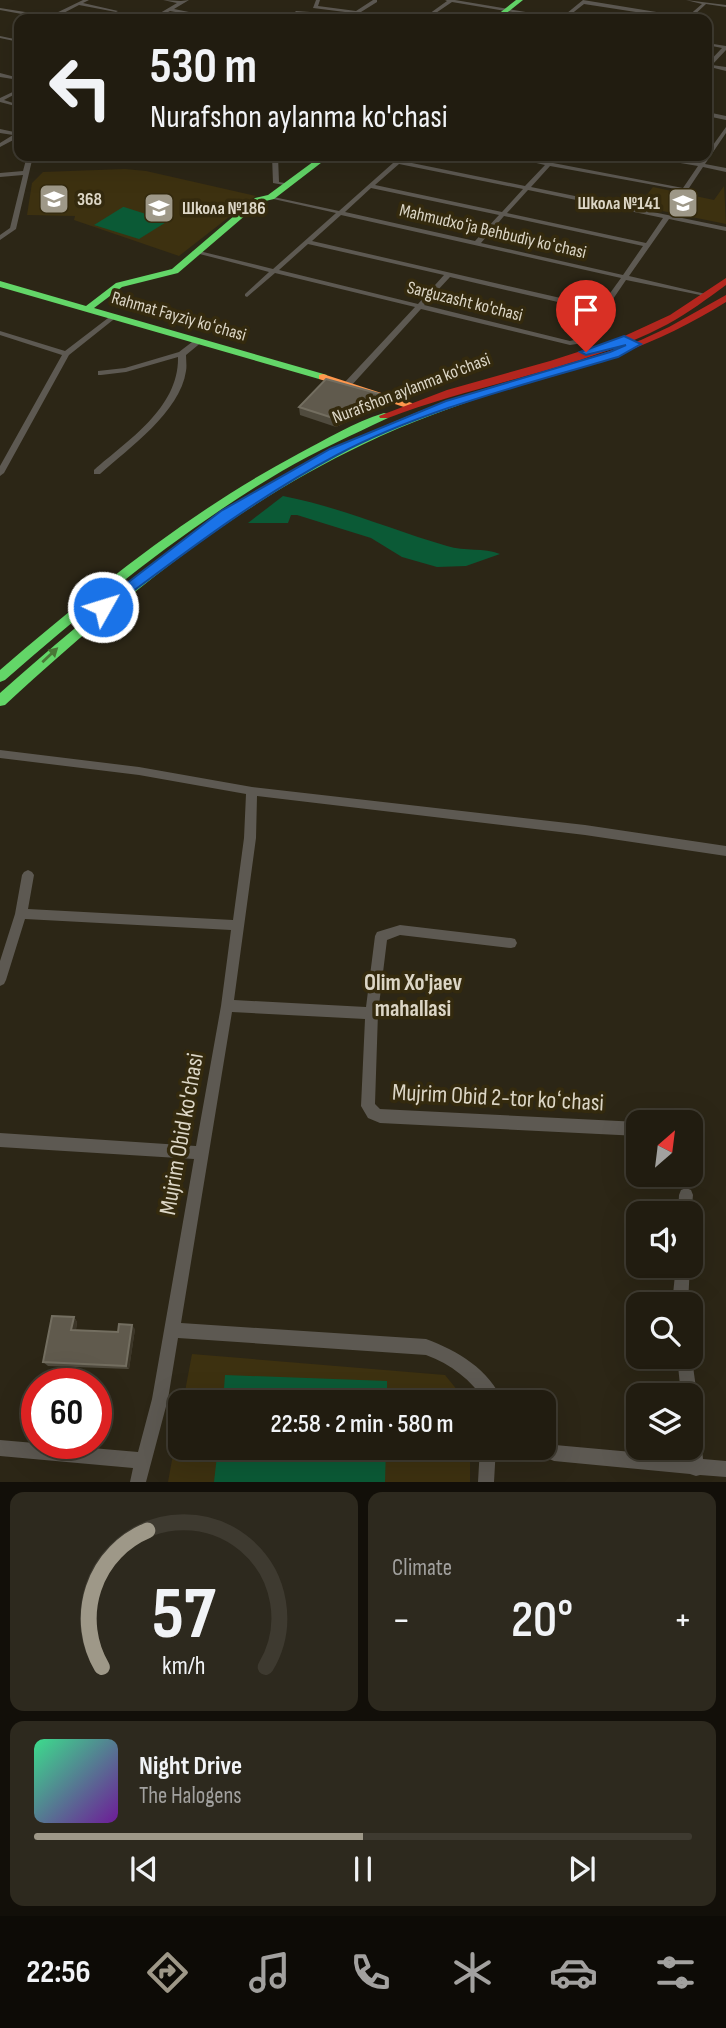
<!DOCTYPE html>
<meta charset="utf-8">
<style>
body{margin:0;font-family:"Sofia Sans Condensed",sans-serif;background:#2d291e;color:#f1f3f6;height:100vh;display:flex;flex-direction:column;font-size:26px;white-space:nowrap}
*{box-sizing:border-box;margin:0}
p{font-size:23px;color:#a2a19f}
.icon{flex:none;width:38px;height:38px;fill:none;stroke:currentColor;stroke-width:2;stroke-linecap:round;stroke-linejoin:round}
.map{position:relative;height:1482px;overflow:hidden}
.drawer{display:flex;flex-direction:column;gap:10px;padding:10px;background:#120f09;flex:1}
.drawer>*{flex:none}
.top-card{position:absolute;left:14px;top:14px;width:698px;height:147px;border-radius:14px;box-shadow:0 7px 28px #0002,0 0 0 2px #3e3a30;background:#211c10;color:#f1f3f6;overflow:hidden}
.needle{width:46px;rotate:28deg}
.controls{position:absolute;left:626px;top:1110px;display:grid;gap:14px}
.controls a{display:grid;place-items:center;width:77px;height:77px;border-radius:14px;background:#211c10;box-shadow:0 7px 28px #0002,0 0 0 2px #3e3a30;font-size:35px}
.speed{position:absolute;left:21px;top:1368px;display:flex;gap:14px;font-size:35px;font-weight:700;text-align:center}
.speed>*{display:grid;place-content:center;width:91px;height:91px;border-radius:50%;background:#211c10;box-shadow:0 7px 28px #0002,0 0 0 2px #3e3a30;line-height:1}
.speed .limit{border:10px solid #d22;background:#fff;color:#111}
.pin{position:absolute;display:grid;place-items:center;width:60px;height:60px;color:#fff;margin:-72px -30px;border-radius:50% 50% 50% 0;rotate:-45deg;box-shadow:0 0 7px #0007}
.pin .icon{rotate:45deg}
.me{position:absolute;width:77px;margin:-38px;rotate:51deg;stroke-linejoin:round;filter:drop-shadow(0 0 5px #0008)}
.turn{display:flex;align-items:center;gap:24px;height:147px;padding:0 21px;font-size:32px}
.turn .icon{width:91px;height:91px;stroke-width:2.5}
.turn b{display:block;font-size:49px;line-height:60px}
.big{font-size:52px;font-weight:600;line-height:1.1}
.drawer .card{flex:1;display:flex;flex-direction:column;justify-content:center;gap:10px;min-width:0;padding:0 24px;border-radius:14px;background:#2d291e}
.drawer .dial{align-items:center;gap:0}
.dial svg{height:182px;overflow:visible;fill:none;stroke:#3e3a30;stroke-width:7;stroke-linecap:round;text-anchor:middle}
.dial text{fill:#f1f3f6;stroke:none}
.song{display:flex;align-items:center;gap:21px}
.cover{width:84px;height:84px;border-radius:10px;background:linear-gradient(135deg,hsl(150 70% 55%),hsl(280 70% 35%))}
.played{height:7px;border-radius:4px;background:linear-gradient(90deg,#9e9888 50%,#3e3a30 50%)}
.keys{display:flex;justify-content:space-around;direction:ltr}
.heat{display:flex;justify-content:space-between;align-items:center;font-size:38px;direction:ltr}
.drawer .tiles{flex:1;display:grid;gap:10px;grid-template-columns:1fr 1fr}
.card:last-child{grid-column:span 2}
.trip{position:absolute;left:168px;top:1390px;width:388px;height:70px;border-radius:14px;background:#211c10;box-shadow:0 7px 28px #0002,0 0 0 2px #3e3a30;font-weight:600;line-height:70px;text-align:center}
.menu{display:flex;height:112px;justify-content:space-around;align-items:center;background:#0d0b06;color:#a2a19f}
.menu .icon{width:49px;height:49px}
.menu .on{color:#9e9888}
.menu b{font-size:32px;color:#f1f3f6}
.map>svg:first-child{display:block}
.built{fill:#3d3110}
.green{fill:#0b5a36}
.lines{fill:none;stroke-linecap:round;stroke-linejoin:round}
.street{fill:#5d5952;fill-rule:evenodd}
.fast{fill:#63d668;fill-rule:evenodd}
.slow{fill:#ff974d;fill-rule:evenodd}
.jam{fill:#b3261e;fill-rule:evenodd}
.wall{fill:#504b3e}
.shaded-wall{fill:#3c3628}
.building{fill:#605a4d;stroke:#736e60;stroke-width:2}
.oneway{fill:#497736}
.route{fill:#1a73e8;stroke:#114b97;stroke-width:2}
.labels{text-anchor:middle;stroke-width:7;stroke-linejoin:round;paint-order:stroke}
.far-poi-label{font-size:18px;font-weight:bold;fill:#dcd6c6;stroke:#342a0e;text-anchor:start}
.far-street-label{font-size:18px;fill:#dcd6c6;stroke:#342a0e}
.neighbourhood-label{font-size:23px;font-weight:bold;fill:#dcd6c6;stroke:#342a0e}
.near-street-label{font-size:24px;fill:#dcd6c6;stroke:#342a0e}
</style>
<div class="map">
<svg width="726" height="1482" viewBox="0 0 726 1482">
<rect width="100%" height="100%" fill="#2c2616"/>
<!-- built -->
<path class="built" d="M125,169L146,171L256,196L179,256L74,220L75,216L27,215L32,183L43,172Z
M724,186L726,224L638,206L653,187L714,200Z
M192,1354L445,1375L467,1402H183Z
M180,1416V1447H470V1482H168Z"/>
<!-- green -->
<path class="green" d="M123,207H124L168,221L139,239L94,225Z
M283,496C340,507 392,530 447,546C465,552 484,547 500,554L466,566L437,567L402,557L371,538L297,515H291L288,523H248Z
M225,1375L387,1381V1402H223Z
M218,1447H386L385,1482H214Z"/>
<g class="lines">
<!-- street -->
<path class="street" d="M83,0H89L83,3L118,11L116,12L79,5L56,17L61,19H49L0,10V8L50,16Z
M163,0L181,1L189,0L174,9L189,12L191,15L190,17L205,19H184L186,14L170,11L155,19H150L177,3Z
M316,0H320L318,6L356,11L373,0H377V2L361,12L388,19H381L358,14L349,19H344L353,13L313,8Z
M445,0H455L561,18L583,0L687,17L702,4L686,0L726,5V7L706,4L690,19H681L584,4L565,19H554L452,2L427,19H422L447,1Z
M296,11L324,13L326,14L324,15L294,13Z
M244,16L248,17L246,19H242Z
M0,36L19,40V42L0,38Z
M707,43L726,46V50L712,65L726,67V71L710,67L707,68V64L722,48L707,45Z
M0,73L19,78V80L0,77Z
M19,89V92L4,100L19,105V107L0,102V98Z
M707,112L726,116V120L707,116Z
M726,127V133L705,164L726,168V172L703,167L687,191L550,166L531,187L726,227V231L669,219L629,276L710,295V297L626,280L583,343L570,345L421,309L351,386H345V382L415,307L275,273L247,297L245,296V294L269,272L192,252L195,250L273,269L336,213L269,198V196L339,211L393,163L367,156H377L397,160L402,156L405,158L402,161L525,186L545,165L506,156H517L548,162L553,156H559L553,163L683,188L698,166L651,158L648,156H659L700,163ZM399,164L523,189L502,212L375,185ZM371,188L499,215L475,241L345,212ZM528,190L663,218L646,243L507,213ZM341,215L621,278L600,307L312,241ZM504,216L643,246L623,275L481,243ZM308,244L444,275L418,304L279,270ZM450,277L597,311L578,339L570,341L424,305Z
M0,129L19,133V137L0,147V143L13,135L0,133Z
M27,156H33L16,229L0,240V235L10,228L23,175L0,177V173L23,171Z
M272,156H278L279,182L290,184V186L273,183Z
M112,315L118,316L69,355L4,473L0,476V466L62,355L0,335V331L65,351Z
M196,339L203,341L186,355C186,360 187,366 186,371C180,412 129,448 100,474H94V470C128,440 179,408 178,357L126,372L101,375H98V371L125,368L179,352Z
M0,750L139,767L252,787L585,825L726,846V856L585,835L257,796L256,838L234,1000L366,1007L375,936L377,932L400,925L511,938L515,939L517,943L515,947L511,948L400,935L387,940L378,1013L375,1104L380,1109L639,1122V1136L380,1123L368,1118L361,1106L365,1019L232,1012L181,1323L426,1339C458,1351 489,1369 503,1402H486C471,1380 451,1364 426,1355L178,1338L168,1399L146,1482H130L133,1468L0,1456V1440L138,1452L152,1399L194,1159L0,1147V1133L196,1146L221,1006L231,930L25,919L6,980L4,984L0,986V961L15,914L22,875L24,872L28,870L32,872L34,875L28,909L233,920L244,838L246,794L139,775L0,758Z
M686,1188L691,1190L693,1195L691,1215V1213H678L679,1195L681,1190Z
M676,1265H690L688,1304H672Z
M691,1352L697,1395L695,1401L691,1402V1395H681L677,1356H691Z
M691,1411L697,1413L699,1419L703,1459L726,1461V1477L700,1475L696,1476L690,1474L554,1461L536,1453L534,1447H544V1440L555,1445L687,1457L686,1447H691Z
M480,1447H496L494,1482H478Z"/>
<!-- fast -->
<path class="fast" d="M516,0H523L499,19H492Z
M321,156H330L274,199L261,202L178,273L122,287L94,308L327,375V379H319L0,287V281L86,306L116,283L172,269L255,198L268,195Z
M499,385L504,388L503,390C456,406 409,422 364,444C229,508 114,605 5,705L0,706V693C146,563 307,438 499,385Z
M384,413L388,414V418C352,435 316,451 282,471C182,530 92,604 5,680L0,682V670C93,590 189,512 298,454C325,440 354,422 384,413Z"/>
<!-- slow -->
<path class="slow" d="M323,374L412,403L413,405L412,407H404L319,379V375Z"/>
<!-- jam -->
<path class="jam" d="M726,278V285C707,299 688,313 668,324C581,370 479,383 388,418H380L379,416L447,390L550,361L618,339L670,315Z
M726,295V302C656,346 579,371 499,391L494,388L584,360L641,340L669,327Z"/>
</g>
<!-- wall -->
<path class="wall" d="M387,404L336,427L300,415L299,407Z
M74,1317L77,1322L76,1330L118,1332L135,1329L129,1369L48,1366L43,1362Z"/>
<!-- shaded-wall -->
<path class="shaded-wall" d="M387,396V404L336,427V419Z
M74,1317L77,1322L75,1334L71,1330Z
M132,1325L135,1329L129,1369L126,1366Z"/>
<!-- building -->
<path class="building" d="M326,379L387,396L336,419L299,407Z
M52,1316L74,1317L71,1330L118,1332L119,1324L132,1325L126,1366L43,1362Z"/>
<!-- one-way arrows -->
<defs><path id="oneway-solid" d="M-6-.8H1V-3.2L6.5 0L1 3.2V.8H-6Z" transform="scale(1.75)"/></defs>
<use class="oneway" href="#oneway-solid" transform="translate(50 655) rotate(-43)"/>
<!-- route -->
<path class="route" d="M624,336L641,344L618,357C524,385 424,409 337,455C254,499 183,554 108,610H98L96,607L221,511L330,449L446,401L610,352L626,345L586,355L580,352Z"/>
<!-- icons -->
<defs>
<g id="school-square" transform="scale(1.575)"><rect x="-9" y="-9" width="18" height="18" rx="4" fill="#9e9888" stroke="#342a0e"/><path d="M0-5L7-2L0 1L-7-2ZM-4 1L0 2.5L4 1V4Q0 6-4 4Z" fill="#fff"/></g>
</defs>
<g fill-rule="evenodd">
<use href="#school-square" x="54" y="199"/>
<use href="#school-square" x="683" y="203"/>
<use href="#school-square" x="159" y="208"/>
</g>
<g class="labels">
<!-- far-poi labels -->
<g class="far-poi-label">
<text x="77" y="205">368</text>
<text x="660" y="209" text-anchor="end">Школа №141</text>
<text x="182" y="214">Школа №186</text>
</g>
<!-- far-street labels -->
<g class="far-street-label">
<text transform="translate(493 231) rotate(13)" y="6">Mahmudxoʻja Behbudiy koʻchasi</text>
<text transform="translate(465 301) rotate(14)" y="6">Sarguzasht ko'chasi</text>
<text transform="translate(179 316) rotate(16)" y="6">Rahmat Fayziy koʻchasi</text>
<text transform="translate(411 388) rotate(-21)" y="6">Nurafshon aylanma ko'chasi</text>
</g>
<!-- neighbourhood labels -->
<g class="neighbourhood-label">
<text x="413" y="990">Olim Xo'jaev<tspan x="413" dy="26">mahallasi</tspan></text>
</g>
<!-- near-street labels -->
<g class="near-street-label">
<text transform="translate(498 1097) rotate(3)" y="8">Mujrim Obid 2-tor koʻchasi</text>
<text transform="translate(181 1134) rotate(-80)" y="8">Mujrim Obid ko'chasi</text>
</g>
</g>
</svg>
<div class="controls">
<a><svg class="needle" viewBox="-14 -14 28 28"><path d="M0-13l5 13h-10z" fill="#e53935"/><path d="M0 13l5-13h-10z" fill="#a2a19f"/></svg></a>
<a><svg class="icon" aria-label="sound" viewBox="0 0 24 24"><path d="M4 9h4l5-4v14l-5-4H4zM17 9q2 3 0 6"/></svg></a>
<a><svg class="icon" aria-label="search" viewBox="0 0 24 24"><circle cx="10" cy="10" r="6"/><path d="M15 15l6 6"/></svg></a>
<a><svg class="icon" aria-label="layers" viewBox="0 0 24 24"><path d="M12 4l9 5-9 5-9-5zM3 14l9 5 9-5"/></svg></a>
</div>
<div class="speed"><div class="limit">60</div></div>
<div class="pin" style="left:586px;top:352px;background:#d93025"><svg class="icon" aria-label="arrive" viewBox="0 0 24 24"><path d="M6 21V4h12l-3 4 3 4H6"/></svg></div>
<svg class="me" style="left:103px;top:607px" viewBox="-20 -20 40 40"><circle r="17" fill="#1a73e8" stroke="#fff" stroke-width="3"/><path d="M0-11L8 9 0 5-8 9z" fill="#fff"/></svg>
<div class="trip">22:58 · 2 min · 580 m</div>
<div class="top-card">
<div class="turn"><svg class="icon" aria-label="left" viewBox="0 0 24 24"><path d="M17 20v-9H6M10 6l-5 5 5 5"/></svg><div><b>530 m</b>Nurafshon aylanma ko'chasi</div></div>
</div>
</div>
<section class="drawer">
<div class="tiles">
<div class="card dial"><svg viewBox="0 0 100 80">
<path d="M14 69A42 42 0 1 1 86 69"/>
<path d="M14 69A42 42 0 0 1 34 9" stroke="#9e9888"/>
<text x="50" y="56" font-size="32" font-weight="700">57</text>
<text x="50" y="72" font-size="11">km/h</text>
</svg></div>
<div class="card"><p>Climate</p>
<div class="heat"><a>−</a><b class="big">20°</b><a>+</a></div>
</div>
<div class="card">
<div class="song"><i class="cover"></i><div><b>Night Drive</b><p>The Halogens</p></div></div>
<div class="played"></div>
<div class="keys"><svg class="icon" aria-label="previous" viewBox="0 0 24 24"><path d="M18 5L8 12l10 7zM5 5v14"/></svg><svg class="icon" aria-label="pause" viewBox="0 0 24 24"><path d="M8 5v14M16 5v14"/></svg><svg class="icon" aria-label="next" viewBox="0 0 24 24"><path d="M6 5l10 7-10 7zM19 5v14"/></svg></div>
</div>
</div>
</section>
<nav class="menu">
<b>22:56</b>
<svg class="icon on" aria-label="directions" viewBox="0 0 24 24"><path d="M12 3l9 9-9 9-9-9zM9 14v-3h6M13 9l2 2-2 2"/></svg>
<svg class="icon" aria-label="music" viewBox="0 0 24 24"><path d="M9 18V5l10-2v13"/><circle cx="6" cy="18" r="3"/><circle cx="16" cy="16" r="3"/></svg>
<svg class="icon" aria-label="phone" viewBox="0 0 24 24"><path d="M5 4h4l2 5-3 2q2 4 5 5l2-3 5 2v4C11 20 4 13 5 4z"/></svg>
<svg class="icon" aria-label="climate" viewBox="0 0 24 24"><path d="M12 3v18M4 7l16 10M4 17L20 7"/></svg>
<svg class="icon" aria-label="car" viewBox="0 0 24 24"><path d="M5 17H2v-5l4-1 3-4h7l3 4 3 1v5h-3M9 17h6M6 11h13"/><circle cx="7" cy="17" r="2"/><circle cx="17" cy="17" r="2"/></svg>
<svg class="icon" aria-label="filters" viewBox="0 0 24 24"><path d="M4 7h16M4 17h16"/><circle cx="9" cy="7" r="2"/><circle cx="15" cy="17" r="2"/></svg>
</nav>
